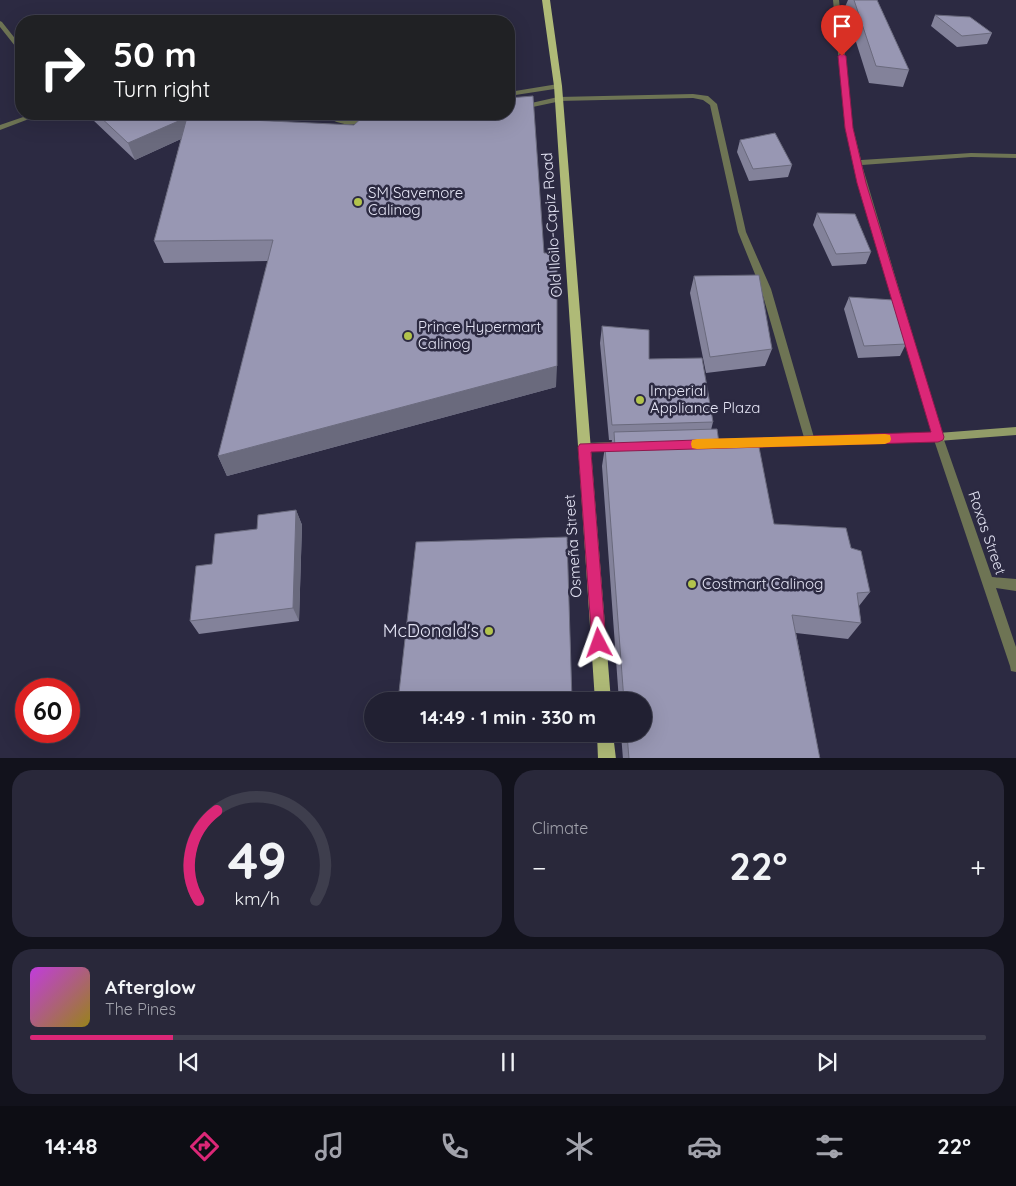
<!DOCTYPE html>
<meta charset="utf-8">
<style>
body{margin:0;font-family:Quicksand,sans-serif;background:#29283a;color:#f1f3f6;height:100vh;display:flex;flex-direction:column;font-size:19px;white-space:nowrap}
*{box-sizing:border-box;margin:0}
p{font-size:16px;color:#a2a3ac}
.icon{flex:none;width:28px;height:28px;fill:none;stroke:currentColor;stroke-width:2;stroke-linecap:round;stroke-linejoin:round}
.map{position:relative;height:758px;overflow:hidden}
.sheet{display:flex;flex-direction:column;gap:12px;padding:12px;background:#12121c;flex:1}
.sheet>*{flex:none}
.banner{position:absolute;left:15px;top:15px;width:500px;height:105px;border-radius:20px;box-shadow:0 5px 20px #0002,0 0 0 1px #3e3e4d;background:#202124;color:#fff;overflow:hidden}
.speed{position:absolute;left:15px;top:678px;display:flex;gap:10px;font-size:25px;font-weight:700;text-align:center}
.speed>*{display:grid;place-content:center;width:65px;height:65px;border-radius:50%;background:#212032;box-shadow:0 5px 20px #0002,0 0 0 1px #3e3e4d;line-height:1}
.speed .limit{border:8px solid #d22;background:#fff;color:#111}
.pin{position:absolute;display:grid;place-items:center;width:42px;height:42px;color:#fff;margin:-51px -21px;border-radius:50% 50% 50% 0;rotate:-45deg;box-shadow:0 0 5px #0007}
.pin .icon{rotate:45deg}
.me{position:absolute;width:55px;margin:-28px;rotate:356deg;stroke-linejoin:round;filter:drop-shadow(0 0 4px #0008)}
.turn{display:flex;align-items:center;gap:18px;height:105px;padding:0 15px;font-size:22px}
.turn .icon{width:65px;height:65px;stroke-width:2.5}
.turn b{display:block;font-size:35px;line-height:42px}
.big{font-size:38px;font-weight:700;line-height:1.1}
.sheet .tile{flex:1;display:flex;flex-direction:column;justify-content:center;gap:8px;min-width:0;padding:0 18px;border-radius:20px;background:#29283a}
.sheet .dial{align-items:center;gap:0}
.dial svg{height:130px;overflow:visible;fill:none;stroke:#3e3e4d;stroke-width:7;stroke-linecap:round;text-anchor:middle}
.dial text{fill:#f1f3f6;stroke:none}
.song{display:flex;align-items:center;gap:15px}
.cover{width:60px;height:60px;border-radius:8px;background:linear-gradient(135deg,hsl(290 70% 55%),hsl(50 70% 35%))}
.played{height:5px;border-radius:2px;background:linear-gradient(90deg,#db2777 15%,#3e3e4d 15%)}
.keys{display:flex;justify-content:space-around;direction:ltr}
.heat{display:flex;justify-content:space-between;align-items:center;font-size:28px;direction:ltr}
.sheet .tiles{flex:1;display:grid;gap:12px;grid-template-columns:1fr 1fr}
.tile:last-child{grid-column:span 2}
.trip{position:absolute;left:364px;top:692px;width:288px;height:50px;border-radius:25px;background:#212032;box-shadow:0 5px 20px #0002,0 0 0 1px #3e3e4d;font-weight:700;line-height:50px;text-align:center}
.tabs{display:flex;height:80px;justify-content:space-around;align-items:center;background:#0d0d14;color:#a2a3ac}
.tabs .icon{width:35px;height:35px}
.tabs .on{color:#db2777}
.tabs b{font-size:22px;color:#f1f3f6}
.map>svg:first-child{display:block}
.lines{fill:none;stroke-linecap:round;stroke-linejoin:round}
.lane{fill:#6e7454;fill-rule:evenodd}
.street{fill:#6e7454;fill-rule:evenodd}
.secondary{fill:#929c68;fill-rule:evenodd}
.primary{fill:#afba77;fill-rule:evenodd}
.wall{fill:#83829a}
.shaded-wall{fill:#6a6a7d}
.building{fill:#9897b3;stroke:#6a6a7d}
.route{fill:#db2777;stroke:#8e194d}
.slow{fill:#f59e0b}
.poi-dot{fill:#b2c34c;stroke:#2c2a42;stroke-width:2}
.labels{text-anchor:middle;stroke-width:5;stroke-linejoin:round;paint-order:stroke}
.poi-label{font-size:15px;fill:#e5e5f5;stroke:#2c2a42;text-anchor:start}
.street-label{font-size:15px;fill:#e5e5f5;stroke:#2c2a42}
.near-poi-label{font-size:18px;fill:#e5e5f5;stroke:#2c2a42;text-anchor:end}
</style>
<div class="map">
<svg width="1016" height="759" viewBox="0 0 1016 759">
<rect width="100%" height="100%" fill="#2c2a42"/>
<g class="lines">
<!-- lane -->
<path class="lane" d="M558,84L562,86L561,88L509,96V92Z
M558,97H561V101L509,112V108Z
M217,114H227L250,124L249,126H243Z
M324,114H332L340,119L347,120L369,117L373,119C359,128 336,126 324,114Z"/>
<!-- street -->
<path class="street" d="M833,0H839L853,128L861,160L971,153L1016,154V158L971,157L862,165L943,437L992,577L1016,579V591L996,588L1016,647V672L1011,671L1010,666L933,437L858,183L845,128Z
M0,21L2,22L21,46V52L19,51L0,27Z
M693,94L708,96L717,104L746,232L771,289L815,441L814,444L810,445L806,444L805,441L761,289L738,232L710,105L703,100L693,98L558,101L554,99L558,97Z
M32,114H42L0,130V125Z"/>
<!-- secondary -->
<path class="secondary" d="M1016,427V435L938,441L707,448L703,447L702,444L703,441L707,440L938,433Z
M623,442L627,443L628,446L627,449L623,450L585,451L581,450L580,447L581,444L585,443Z"/>
<!-- primary -->
<path class="primary" d="M542,0H550L562,86L611,701H595L554,86Z
M597,734H613L616,759H598Z"/>
</g>
<!-- wall -->
<path class="wall" d="M848,0H877L909,70L903,87L869,83L845,7Z
M935,15L992,33L987,44L957,47L931,26Z
M90,114H188L190,117L544,253L556,387L227,476L218,456L268,261L164,263L154,241L181,139L135,160L92,119Z
M740,140L792,165L788,177L749,181L737,152Z
M817,213L871,252L866,264L832,266L813,225Z
M694,276L772,349L765,366L706,373L690,293Z
M849,297L906,344L900,356L858,358L844,309Z
M602,326L649,359L713,422L711,430L774,524L851,548L870,592L859,606L861,623L848,639L796,633L820,759H623L621,734H642V701H619L602,466L605,447H611L612,440H609L600,343Z
M296,510L302,525L299,621L199,634L190,621L212,564L257,529Z"/>
<!-- shaded-wall -->
<path class="shaded-wall" d="M190,116L196,132L135,160L128,143Z
M557,366L556,387L227,476L218,456Z
M296,510L302,525L299,621L293,608Z"/>
<!-- building -->
<path class="building" d="M854,0H877L909,70L876,66Z
M935,15L970,17L992,33L962,36Z
M533,96L544,253H557V366L218,456L273,240L154,241L187,117L354,125L366,114H509V98Z
M97,114H188L190,116L128,143Z
M775,133L792,165L753,169L740,140Z
M817,213L855,214L871,252L836,254Z
M759,275L772,349L710,357L694,276Z
M849,297L893,300L906,344L864,346Z
M602,326L649,330V359L702,358L713,422L612,425Z
M717,429L719,443L758,442L774,524L846,528L851,548L861,551L870,592L857,593L861,623L792,615L820,759H629L627,734H642V701H624L605,447H615L614,432Z
M296,510L293,608L190,621L196,566L212,564L215,534L257,529L258,515Z
M567,537L572,701H398L416,542Z"/>
<!-- route -->
<path class="route" d="M842,53L846,56L853,128L866,183L944,437L943,440L938,442L591,452L606,643L604,648L599,650L594,648L592,643L578,447L580,444L931,432L857,183L845,128L838,56Z"/>
<!-- slow -->
<path class="slow" d="M885,434L890,435L891,439L890,442L885,444L697,449L692,448L691,444L692,440L697,439Z"/>
<!-- markers -->
<g class="poi-dot">
<circle cx="358" cy="202" r="5"/>
<circle cx="408" cy="336" r="5"/>
<circle cx="640" cy="400" r="5"/>
<circle cx="692" cy="584" r="5"/>
<circle cx="489" cy="631" r="5"/>
</g>
<g class="labels">
<!-- poi labels -->
<g class="poi-label">
<text x="368" y="198">SM Savemore<tspan x="368" dy="17">Calinog</tspan></text>
<text x="418" y="332">Prince Hypermart<tspan x="418" dy="17">Calinog</tspan></text>
<text x="650" y="396">Imperial<tspan x="650" dy="17">Appliance Plaza</tspan></text>
<text x="702" y="589">Costmart Calinog</text>
</g>
<!-- street labels -->
<g class="street-label">
<text transform="translate(552 225) rotate(-94)" y="5">Old Iloilo-Capiz Road</text>
<text transform="translate(987 533) rotate(71)" y="5">Roxas Street</text>
<text transform="translate(573 546) rotate(-94)" y="5">Osmeña Street</text>
</g>
<!-- near-poi labels -->
<g class="near-poi-label">
<text x="479" y="637">McDonald's</text>
</g>
</g>
</svg>
<div class="speed"><div class="limit">60</div></div>
<div class="pin" style="left:842px;top:56px;background:#d93025"><svg class="icon" aria-label="arrive" viewBox="0 0 24 24"><path d="M6 21V4h12l-3 4 3 4H6"/></svg></div>
<svg class="me" style="left:599px;top:643px" viewBox="-20 -20 40 40"><path d="M0-17L14 15 0 8-14 15z" fill="#db2777" stroke="#fff" stroke-width="4"/></svg>
<div class="trip">14:49 · 1 min · 330 m</div>
<div class="banner">
<div class="turn"><svg class="icon" aria-label="right" viewBox="0 0 24 24"><path d="M7 20v-9h11M14 6l5 5-5 5"/></svg><div><b>50 m</b>Turn right</div></div>
</div>
</div>
<section class="sheet">
<div class="tiles">
<div class="tile dial"><svg viewBox="0 0 100 80">
<path d="M14 69A42 42 0 1 1 86 69"/>
<path d="M14 69A42 42 0 0 1 25 14" stroke="#db2777"/>
<text x="50" y="56" font-size="32" font-weight="700">49</text>
<text x="50" y="72" font-size="11">km/h</text>
</svg></div>
<div class="tile"><p>Climate</p>
<div class="heat"><a>−</a><b class="big">22°</b><a>+</a></div>
</div>
<div class="tile">
<div class="song"><i class="cover"></i><div><b>Afterglow</b><p>The Pines</p></div></div>
<div class="played"></div>
<div class="keys"><svg class="icon" aria-label="previous" viewBox="0 0 24 24"><path d="M18 5L8 12l10 7zM5 5v14"/></svg><svg class="icon" aria-label="pause" viewBox="0 0 24 24"><path d="M8 5v14M16 5v14"/></svg><svg class="icon" aria-label="next" viewBox="0 0 24 24"><path d="M6 5l10 7-10 7zM19 5v14"/></svg></div>
</div>
</div>
</section>
<nav class="tabs">
<b>14:48</b>
<svg class="icon on" aria-label="directions" viewBox="0 0 24 24"><path d="M12 3l9 9-9 9-9-9zM9 14v-3h6M13 9l2 2-2 2"/></svg>
<svg class="icon" aria-label="music" viewBox="0 0 24 24"><path d="M9 18V5l10-2v13"/><circle cx="6" cy="18" r="3"/><circle cx="16" cy="16" r="3"/></svg>
<svg class="icon" aria-label="phone" viewBox="0 0 24 24"><path d="M5 4h4l2 5-3 2q2 4 5 5l2-3 5 2v4C11 20 4 13 5 4z"/></svg>
<svg class="icon" aria-label="climate" viewBox="0 0 24 24"><path d="M12 3v18M4 7l16 10M4 17L20 7"/></svg>
<svg class="icon" aria-label="car" viewBox="0 0 24 24"><path d="M5 17H2v-5l4-1 3-4h7l3 4 3 1v5h-3M9 17h6M6 11h13"/><circle cx="7" cy="17" r="2"/><circle cx="17" cy="17" r="2"/></svg>
<svg class="icon" aria-label="filters" viewBox="0 0 24 24"><path d="M4 7h16M4 17h16"/><circle cx="9" cy="7" r="2"/><circle cx="15" cy="17" r="2"/></svg>
<b>22°</b>
</nav>
